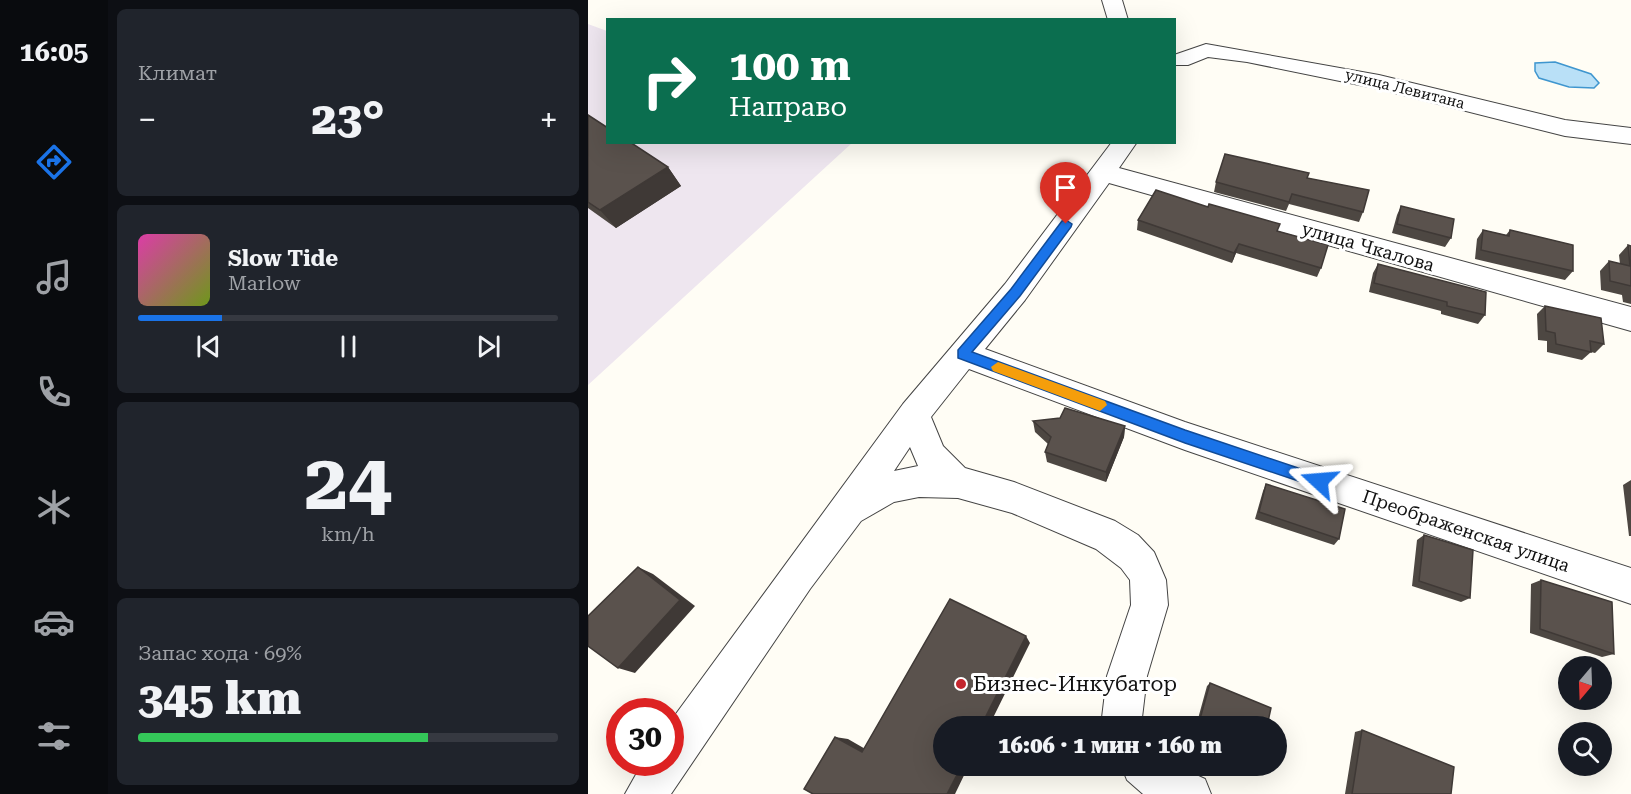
<!DOCTYPE html>
<html lang="ru">
<meta charset="utf-8">
<style>
body{margin:0;font-family:"Roboto Serif",serif;background:#20242c;color:#f1f3f6;height:100vh;display:flex;flex-direction:column;font-size:22px;white-space:nowrap}
*{box-sizing:border-box;margin:0}
p{font-size:20px;color:#9ea1a6}
.icon{flex:none;width:33px;height:33px;fill:none;stroke:currentColor;stroke-width:2;stroke-linecap:round;stroke-linejoin:round}
.map{position:relative;flex:1;overflow:hidden}
.sheet{display:flex;flex-direction:column;gap:9px;padding:9px;background:#0d0f14;width:480px}
.sheet>*{flex:none}
.banner{position:absolute;left:18px;top:18px;width:570px;height:126px;border-radius:0px;box-shadow:0 6px 24px #0002;background:#0b6e4f;color:#fff;overflow:hidden}
.needle{width:39px;rotate:199deg}
.fabs{position:absolute;left:970px;top:656px;display:grid;gap:12px}
.fabs a{display:grid;place-items:center;width:54px;height:54px;border-radius:50%;background:#171b24;box-shadow:0 6px 24px #0002;font-size:30px}
.speed{position:absolute;left:18px;top:698px;display:flex;gap:12px;font-size:30px;font-weight:700;text-align:center}
.speed>*{display:grid;place-content:center;width:78px;height:78px;border-radius:50%;background:#171b24;box-shadow:0 6px 24px #0002;line-height:1}
.speed .limit{border:9px solid #d22;background:#fff;color:#111}
.pin{position:absolute;display:grid;place-items:center;width:51px;height:51px;color:#fff;margin:-62px -26px;border-radius:50% 50% 50% 0;rotate:-45deg;box-shadow:0 0 6px #0007}
.pin .icon{rotate:45deg}
.me{position:absolute;width:66px;margin:-33px;rotate:289deg;stroke-linejoin:round;filter:drop-shadow(0 0 4px #0008)}
.turn{display:flex;align-items:center;gap:21px;height:126px;padding:0 24px;font-size:27px}
.turn .icon{width:78px;height:78px;stroke-width:2.5}
.turn b{display:block;font-size:42px;line-height:51px}
.big{font-size:45px;font-weight:800;line-height:1.1}
.sheet .widget{flex:1;display:flex;flex-direction:column;justify-content:center;gap:9px;min-width:0;padding:0 21px;border-radius:9px;background:#20242c}
.sheet .dial{align-items:center;gap:0}
.dial b{font-size:78px;line-height:1}
.song{display:flex;align-items:center;gap:18px}
.cover{width:72px;height:72px;border-radius:9px;background:linear-gradient(135deg,hsl(320 70% 55%),hsl(80 70% 35%))}
.played{height:6px;border-radius:3px;background:linear-gradient(90deg,#1a73e8 20%,#363941 20%)}
.keys{display:flex;justify-content:space-around;direction:ltr}
.heat{display:flex;justify-content:space-between;align-items:center;font-size:33px;direction:ltr}
.charge{height:9px;border-radius:4px;background:linear-gradient(90deg,#34c759 69%,#363941 0)}
.trip{position:absolute;left:345px;top:716px;width:354px;height:60px;border-radius:30px;background:#171b24;box-shadow:0 6px 24px #0002;font-weight:800;line-height:60px;text-align:center}
main{display:flex;flex:1;min-height:0}
.menu{display:flex;flex-direction:column;width:108px;justify-content:space-around;align-items:center;background:#090b0e;color:#9ea1a6}
.menu .icon{width:42px;height:42px}
.menu .current{color:#1a73e8}
.menu b{font-size:27px;color:#f1f3f6}
.map>svg:first-child{display:block}
.industrial{fill:#eee6ef}
.water{fill:#b9e0f7;stroke:#3f96cf;stroke-width:1.5}
.lines{fill:none;stroke-linecap:round;stroke-linejoin:round}
.minor-casing{stroke:#444;stroke-width:2}
.minor{fill:#fff;fill-rule:evenodd}
.wall{fill:#4d4742}
.shaded-wall{fill:#3f3936}
.building{fill:#5a524d;stroke:#3f3936;stroke-width:1.5}
.route{fill:#1a73e8;stroke:#114b97;stroke-width:1.5}
.slow{fill:#f59e0b}
.poi-dot{fill:#c4262e;stroke:#fff;stroke-width:2}
.labels{text-anchor:middle;stroke-width:6;stroke-linejoin:round;paint-order:stroke}
.far-street-label{font-size:15px;fill:#111;stroke:#fff}
.street-label{font-size:18px;fill:#111;stroke:#fff}
.near-poi-label{font-size:21px;fill:#111;stroke:#fff;text-anchor:start}
</style>
<main>
<nav class="menu">
<b>16:05</b>
<svg class="icon current" aria-label="directions" viewBox="0 0 24 24"><path d="M12 3l9 9-9 9-9-9zM9 14v-3h6M13 9l2 2-2 2"/></svg>
<svg class="icon" aria-label="music" viewBox="0 0 24 24"><path d="M9 18V5l10-2v13"/><circle cx="6" cy="18" r="3"/><circle cx="16" cy="16" r="3"/></svg>
<svg class="icon" aria-label="phone" viewBox="0 0 24 24"><path d="M5 4h4l2 5-3 2q2 4 5 5l2-3 5 2v4C11 20 4 13 5 4z"/></svg>
<svg class="icon" aria-label="climate" viewBox="0 0 24 24"><path d="M12 3v18M4 7l16 10M4 17L20 7"/></svg>
<svg class="icon" aria-label="car" viewBox="0 0 24 24"><path d="M5 17H2v-5l4-1 3-4h7l3 4 3 1v5h-3M9 17h6M6 11h13"/><circle cx="7" cy="17" r="2"/><circle cx="17" cy="17" r="2"/></svg>
<svg class="icon" aria-label="filters" viewBox="0 0 24 24"><path d="M4 7h16M4 17h16"/><circle cx="9" cy="7" r="2"/><circle cx="15" cy="17" r="2"/></svg>
</nav>
<section class="sheet">
<div class="widget"><p>Климат</p>
<div class="heat"><a>−</a><b class="big">23°</b><a>+</a></div>
</div>
<div class="widget">
<div class="song"><i class="cover"></i><div><b>Slow Tide</b><p>Marlow</p></div></div>
<div class="played"></div>
<div class="keys"><svg class="icon" aria-label="previous" viewBox="0 0 24 24"><path d="M18 5L8 12l10 7zM5 5v14"/></svg><svg class="icon" aria-label="pause" viewBox="0 0 24 24"><path d="M8 5v14M16 5v14"/></svg><svg class="icon" aria-label="next" viewBox="0 0 24 24"><path d="M6 5l10 7-10 7zM19 5v14"/></svg></div>
</div>
<div class="widget dial"><b>24</b><p>km/h</p></div>
<div class="widget"><p>Запас хода · 69%</p><b class="big">345 km</b><div class="charge"></div></div>
</section>
<div class="map">
<svg width="1043" height="794" viewBox="0 0 1043 794">
<rect width="100%" height="100%" fill="#fffdf5"/>
<!-- industrial -->
<path class="industrial" d="M0,24L19,31L20,142L264,143L0,385Z"/>
<!-- water -->
<path class="water" d="M967,62L1003,74L1011,83L1006,88L981,87L951,78L947,71V63Z"/>
<g class="lines">
<!-- minor casing -->
<g class="minor-casing">
<path id="minor" d="M514,0H534L540,20H520Z
M618,44L791,75L977,120L1043,128V144L977,136L791,89L659,62L620,57L600,65H586V55Z
M524,142H549L531,168L1043,307V331L521,183L437,300L397,349L597,422L1043,568V604L597,450L381,369L343,417L355,446L377,468L426,482L527,521L550,535L566,552L578,580L580,605L559,676L553,726H513L519,676L543,605L542,580L533,568L508,549L424,513L370,498L331,497L306,502L273,521L222,589L83,794H37L55,762H82V722L315,404L417,284ZM322,447L330,466L306,471Z
M533,765H587L617,779L623,794H555L539,780Z"/>
</g>
<!-- minor -->
<use href="#minor" class="minor"/>
</g>
<!-- wall -->
<path class="wall" d="M0,115L80,167L93,186L28,228L0,208Z
M719,178L775,212L771,222L701,204L698,211L626,192L628,182Z
M813,206L863,238L857,247L804,233L809,215Z
M550,220L690,231L733,268L729,277L648,253L644,263L549,230Z
M895,230L918,235L922,230L985,271L977,280L887,259L889,239Z
M1040,245L1043,246V304L1035,302L1034,295L1013,290L1012,271L1021,261L1032,264L1031,255Z
M790,264L897,315L890,324L853,314V311L781,292L785,273Z
M957,306L1016,344L1007,353L1003,352L994,360L959,352V341L950,340L949,314Z
M445,421L537,426L536,437L518,482L459,462L457,452L460,444L447,432Z
M1043,480V536H1041L1035,485Z
M678,484L751,539L746,545L667,519L675,491Z
M836,535L882,598L873,602L824,586L829,540Z
M953,580L1026,654L1014,657L942,633L943,584Z
M622,683L679,726H608L619,686Z
M774,730L863,794H757L767,732Z"/>
<!-- shaded-wall -->
<path class="shaded-wall" d="M80,167L93,186L28,228L12,210Z
M651,244L648,253L644,263L646,253Z
M537,426L536,437L518,482V472Z
M50,567L65,574L107,606L47,673L30,668Z
M438,636L442,643L401,726H393Z
M247,737L260,739L286,754L274,752Z
M374,765H381L367,794H359Z"/>
<!-- building -->
<path class="building" d="M0,115L20,128V142H42L80,167L12,210L0,202Z
M637,154L721,173L719,178L781,190L775,212L704,194L701,202L628,182Z
M568,190L620,207L621,204L692,224L689,231L740,245L733,268L651,244L646,253L550,220Z
M813,206L866,219L863,238L809,224Z
M895,230L921,236L922,230L985,245V271L893,250Z
M1040,245L1043,246V286L1022,281L1021,261L1042,266Z
M790,264L898,292L897,315L859,306V302L786,283Z
M957,306L1013,318L1016,344L1002,341L1003,352L968,344L967,333L958,331Z
M477,408L537,426L518,472L457,452L463,437L445,421L472,418Z
M678,484L757,509L751,539L671,512Z
M836,535L885,550L882,598L831,581Z
M50,567L92,600L30,668L0,646V616Z
M953,580L1024,602L1026,654L952,629Z
M362,599L438,636L393,726H356V765H374L359,794H225L216,789L247,737L274,752Z
M622,683L683,708L679,726H610Z
M774,730L866,767L863,794H764Z"/>
<!-- route -->
<path class="route" d="M478,220L484,224L483,227L432,296L384,352L597,430L731,475L738,481L736,486L731,488L597,443L370,358V350L423,289L474,221Z"/>
<!-- slow -->
<path class="slow" d="M410,362L517,401L519,405L512,411L405,371L403,367Z"/>
<!-- markers -->
<circle class="poi-dot" cx="373" cy="684" r="6"/>
<g class="labels">
<!-- far-street labels -->
<g class="far-street-label">
<text transform="translate(817 89) rotate(14)" y="5">улица Левитана</text>
</g>
<!-- street labels -->
<g class="street-label">
<text transform="translate(780 247) rotate(16)" y="6">улица Чкалова</text>
<text transform="translate(878 531) rotate(19)" y="6">Преображенская улица</text>
</g>
<!-- near-poi labels -->
<g class="near-poi-label">
<text x="385" y="691">Бизнес-Инкубатор</text>
</g>
</g>
</svg>
<div class="fabs">
<a><svg class="needle" viewBox="-14 -14 28 28"><path d="M0-13l5 13h-10z" fill="#e53935"/><path d="M0 13l5-13h-10z" fill="#9ea1a6"/></svg></a>
<a><svg class="icon" aria-label="search" viewBox="0 0 24 24"><circle cx="10" cy="10" r="6"/><path d="M15 15l6 6"/></svg></a>
</div>
<div class="speed"><div class="limit">30</div></div>
<div class="pin" style="left:478px;top:224px;background:#d93025"><svg class="icon" aria-label="arrive" viewBox="0 0 24 24"><path d="M6 21V4h12l-3 4 3 4H6"/></svg></div>
<svg class="me" style="left:731px;top:481px" viewBox="-20 -20 40 40"><path d="M0-17L14 15 0 8-14 15z" fill="#1a73e8" stroke="#fff" stroke-width="4"/></svg>
<div class="trip">16:06 · 1 мин · 160 m</div>
<div class="banner">
<div class="turn"><svg class="icon" aria-label="right" viewBox="0 0 24 24"><path d="M7 20v-9h11M14 6l5 5-5 5"/></svg><div><b>100 m</b>Направо</div></div>
</div>
</div>
</main>
